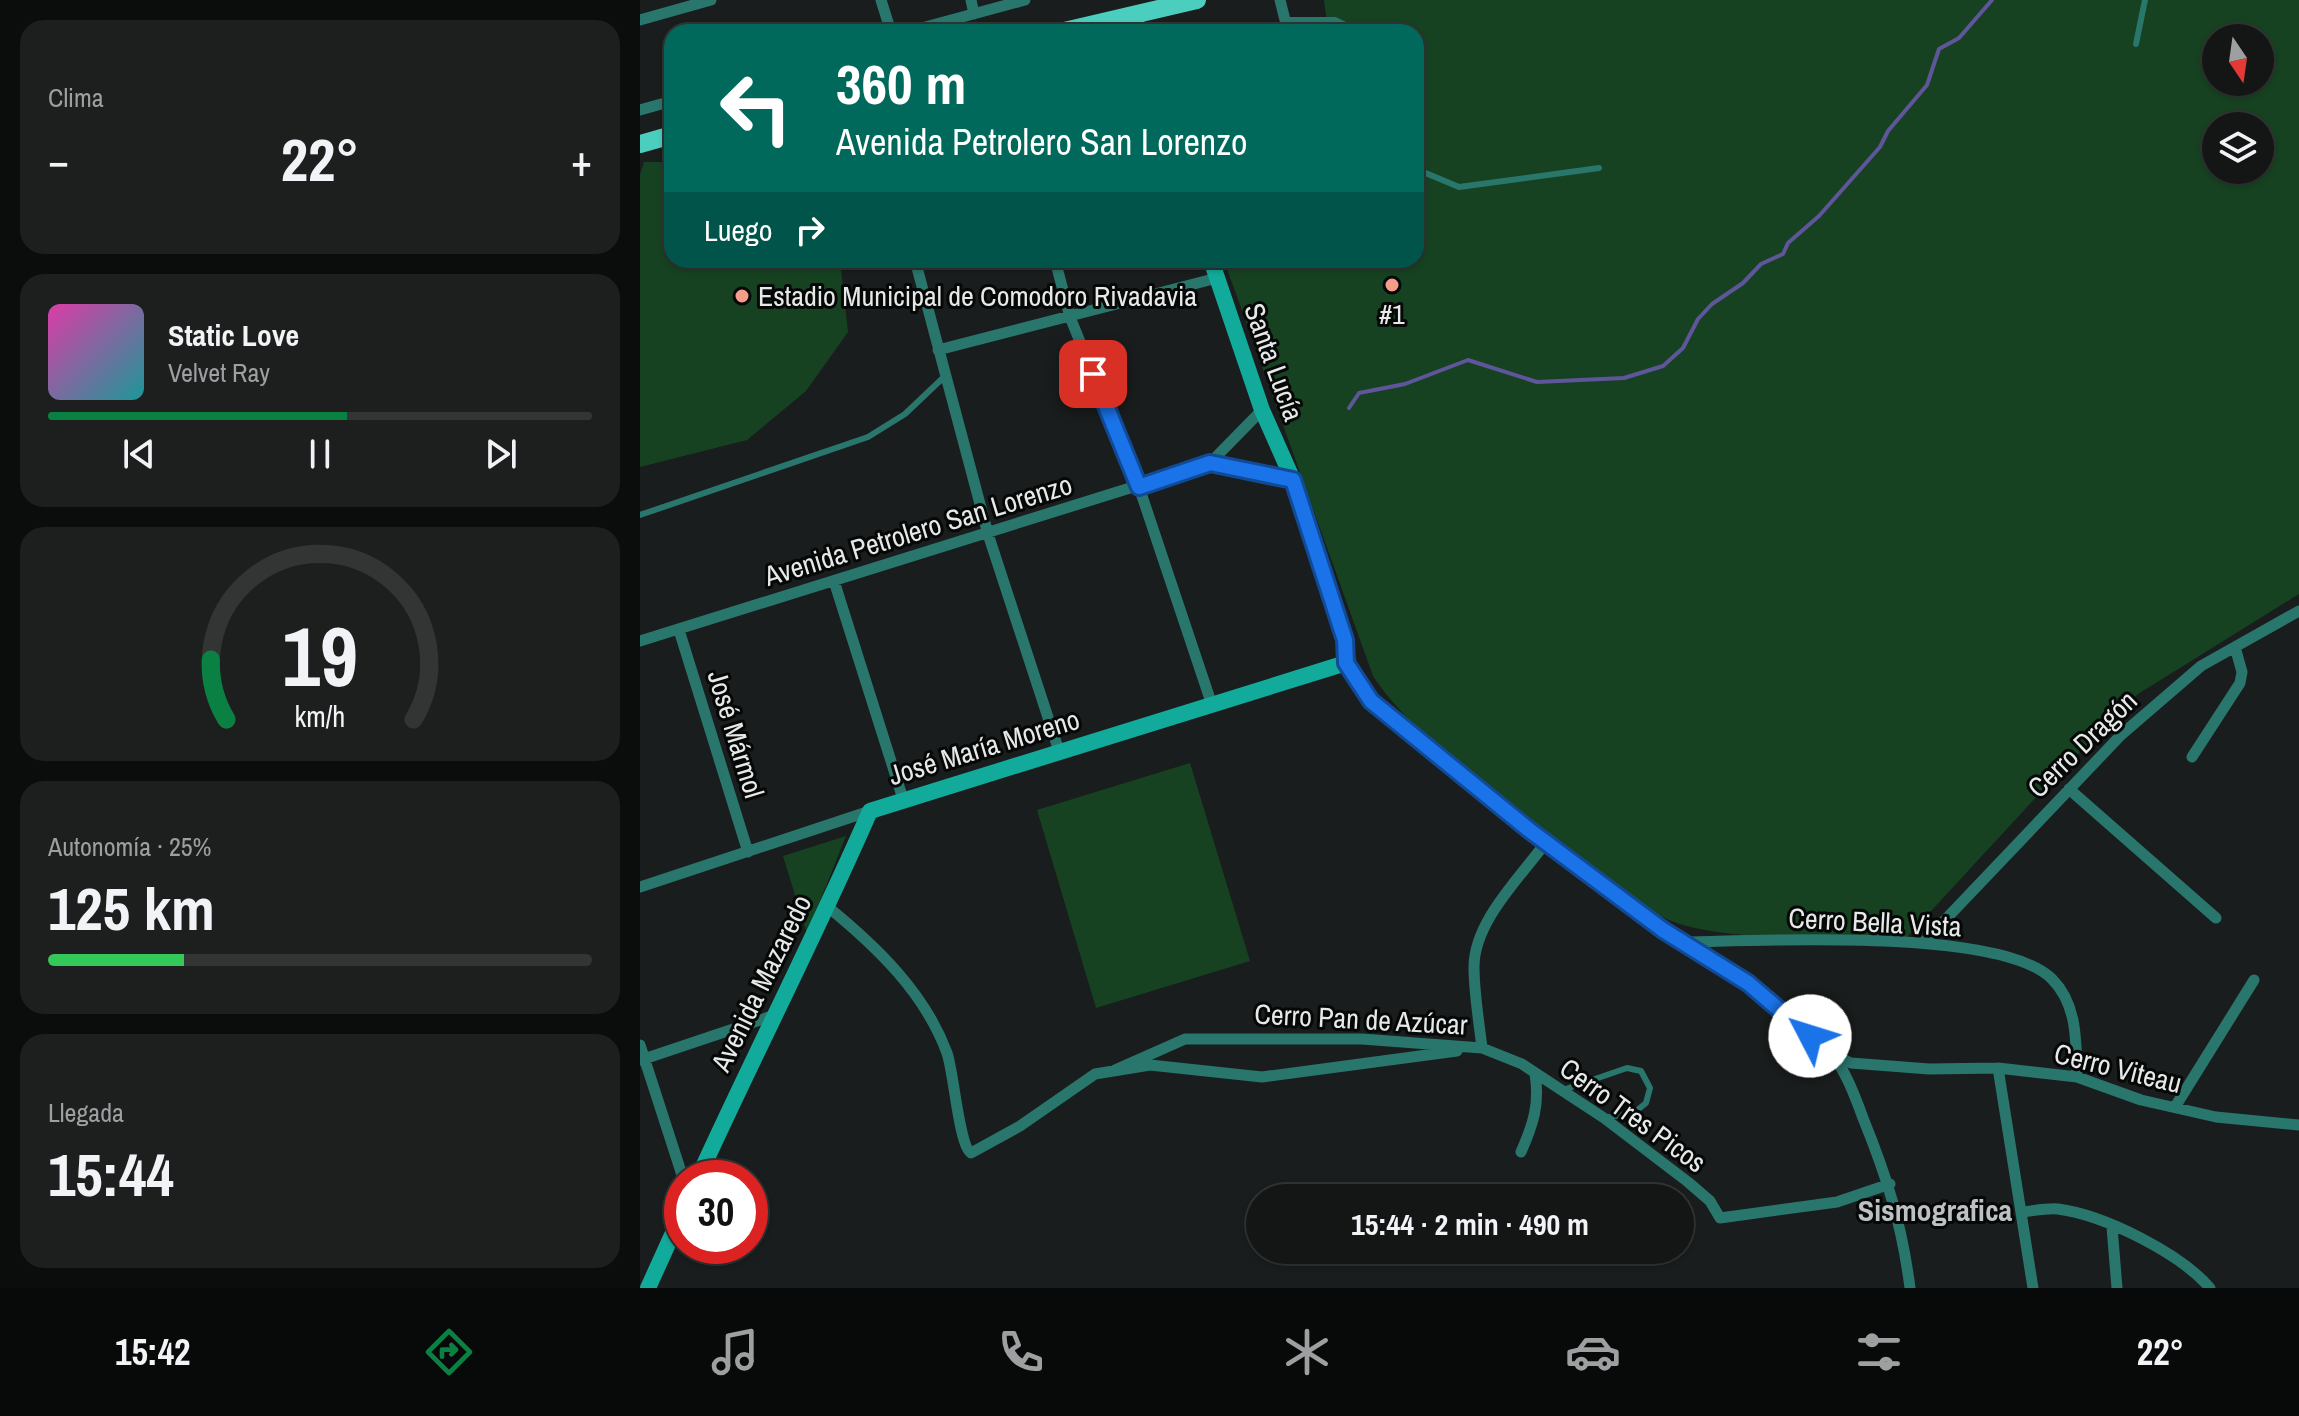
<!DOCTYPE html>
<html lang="es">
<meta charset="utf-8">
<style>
body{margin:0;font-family:"Archivo Narrow",sans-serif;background:#1d1f1f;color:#f1f3f6;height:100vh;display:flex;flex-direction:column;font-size:30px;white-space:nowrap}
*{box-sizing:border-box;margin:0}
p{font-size:26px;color:#9d9fa1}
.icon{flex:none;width:44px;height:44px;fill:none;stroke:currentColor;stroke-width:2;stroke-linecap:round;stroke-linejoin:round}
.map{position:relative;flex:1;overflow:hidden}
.drawer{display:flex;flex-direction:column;gap:20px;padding:20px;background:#0b0c0c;width:640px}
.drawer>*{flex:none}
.hud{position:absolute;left:24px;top:24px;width:760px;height:244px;border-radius:24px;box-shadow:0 2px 6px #0004,0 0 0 2px #333535;background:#00695c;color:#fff;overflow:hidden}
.needle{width:52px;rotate:167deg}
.controls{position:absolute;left:1562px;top:24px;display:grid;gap:16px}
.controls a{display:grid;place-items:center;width:72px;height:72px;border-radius:50%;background:#141616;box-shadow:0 2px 6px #0004,0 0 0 2px #333535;font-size:40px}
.speed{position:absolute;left:24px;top:1160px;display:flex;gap:16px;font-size:40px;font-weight:700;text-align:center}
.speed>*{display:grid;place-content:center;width:104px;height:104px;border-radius:50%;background:#141616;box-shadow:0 2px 6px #0004,0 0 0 2px #333535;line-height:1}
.speed .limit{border:12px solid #d22;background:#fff;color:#111}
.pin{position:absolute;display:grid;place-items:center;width:68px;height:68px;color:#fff;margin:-34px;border-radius:16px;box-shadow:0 4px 12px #0006}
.me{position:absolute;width:88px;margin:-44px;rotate:310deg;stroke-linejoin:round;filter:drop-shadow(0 0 6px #0008)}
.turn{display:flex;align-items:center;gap:28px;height:168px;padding:0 40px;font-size:36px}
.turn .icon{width:104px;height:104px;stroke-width:2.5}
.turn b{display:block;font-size:56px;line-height:68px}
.then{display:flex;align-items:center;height:76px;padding:0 40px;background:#0003;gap:16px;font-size:30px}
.big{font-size:60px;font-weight:700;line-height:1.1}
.drawer .widget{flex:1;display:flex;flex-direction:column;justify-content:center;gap:12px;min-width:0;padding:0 28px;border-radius:24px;background:#1d1f1f}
.drawer .dial{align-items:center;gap:0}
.dial svg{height:208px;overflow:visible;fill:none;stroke:#333535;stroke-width:7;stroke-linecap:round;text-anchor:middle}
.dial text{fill:#f1f3f6;stroke:none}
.song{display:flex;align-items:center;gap:24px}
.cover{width:96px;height:96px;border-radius:12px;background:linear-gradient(135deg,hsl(320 70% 55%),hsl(180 70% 35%))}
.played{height:8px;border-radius:4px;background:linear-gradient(90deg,#0b8043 55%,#333535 55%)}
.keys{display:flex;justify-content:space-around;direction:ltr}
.heat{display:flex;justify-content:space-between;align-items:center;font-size:44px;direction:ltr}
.charge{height:12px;border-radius:6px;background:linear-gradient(90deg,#34c759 25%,#333535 0)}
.trip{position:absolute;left:606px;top:1184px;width:448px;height:80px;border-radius:40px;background:#141616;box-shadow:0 2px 6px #0004,0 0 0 2px #333535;font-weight:700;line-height:80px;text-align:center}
.menu{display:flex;height:128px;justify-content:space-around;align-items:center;background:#080909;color:#9d9fa1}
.menu .icon{width:56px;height:56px}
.menu .active{color:#0b8043}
.menu b{font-size:36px;color:#f1f3f6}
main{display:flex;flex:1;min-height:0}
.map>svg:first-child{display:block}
.green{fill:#164221;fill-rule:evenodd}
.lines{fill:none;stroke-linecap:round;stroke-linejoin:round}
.stream{stroke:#5f559b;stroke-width:4}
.lane{stroke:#29766d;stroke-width:6}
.street{stroke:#29766d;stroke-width:11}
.secondary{stroke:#12ab9b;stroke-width:16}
.primary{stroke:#4bcebe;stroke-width:18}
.route-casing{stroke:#114b97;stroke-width:20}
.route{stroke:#1a73e8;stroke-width:14}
.poi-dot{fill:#f49e8a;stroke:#060707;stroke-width:3}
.labels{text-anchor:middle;stroke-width:6;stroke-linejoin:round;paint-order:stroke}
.poi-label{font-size:28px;fill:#e7e9e9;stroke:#060707;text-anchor:start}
.street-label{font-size:28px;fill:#e7e9e9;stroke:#060707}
.neighbourhood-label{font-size:30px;font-weight:bold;fill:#bec1c3;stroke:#060707}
</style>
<main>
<section class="drawer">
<div class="widget"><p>Clima</p>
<div class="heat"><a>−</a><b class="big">22°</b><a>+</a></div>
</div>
<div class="widget">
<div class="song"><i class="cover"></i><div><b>Static Love</b><p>Velvet Ray</p></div></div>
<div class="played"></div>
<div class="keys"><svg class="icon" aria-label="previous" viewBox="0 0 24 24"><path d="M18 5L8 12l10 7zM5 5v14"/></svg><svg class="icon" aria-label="pause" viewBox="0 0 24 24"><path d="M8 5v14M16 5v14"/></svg><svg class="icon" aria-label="next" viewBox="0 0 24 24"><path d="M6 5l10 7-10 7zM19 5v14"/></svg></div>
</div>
<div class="widget dial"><svg viewBox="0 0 100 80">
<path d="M14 69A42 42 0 1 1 86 69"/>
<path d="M14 69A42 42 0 0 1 8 46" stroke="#0b8043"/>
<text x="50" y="56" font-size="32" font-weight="700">19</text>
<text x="50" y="72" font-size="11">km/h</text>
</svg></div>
<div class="widget"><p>Autonomía · 25%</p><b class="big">125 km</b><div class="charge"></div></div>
<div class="widget"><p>Llegada</p><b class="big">15:44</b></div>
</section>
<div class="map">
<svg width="1659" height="1288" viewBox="0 0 1659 1288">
<rect width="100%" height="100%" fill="#1a1d1d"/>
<!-- green -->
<path class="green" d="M684,0H1659V594L1498,694L1411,781L1267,937C1198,935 1107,943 1043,925C1005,914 974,882 943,858C879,811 775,741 733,676L586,266L609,260H776V32H688ZM1576,38H1620V82H1576ZM1576,126H1620V170H1576Z
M4,162H32V260H200L208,332L166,391L107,440L0,467V175Z
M550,763L610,961L456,1008L397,810Z
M206,836L167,934L143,856Z"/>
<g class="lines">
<!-- stream -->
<path class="stream" d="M709,408L719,393L765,384L828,360L897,382L984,378L1023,366L1043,348L1058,319L1072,304L1103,283L1121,264L1143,254L1148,243L1179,216L1240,147L1248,131L1287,85L1299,49L1319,38L1352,0"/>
<!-- lane -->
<path class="lane" d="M645,20H695L720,32
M1496,44L1505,0
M776,169L819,187L959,168
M0,515L228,437L265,414L305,376
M923,1090L987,1068L1001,1071L1010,1088L1006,1103L995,1112L964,1118"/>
<!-- street -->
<path class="street" d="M241,0L251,32
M331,0L334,14
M640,0L648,32
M0,20L71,0
M267,32L385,0
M0,110L32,101
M275,260L348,534L419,751
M415,260L430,317L499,487L571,702
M298,350L577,278
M570,463L622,410
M194,581L263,799
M39,630L108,852
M0,641L570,463L653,480
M1552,757L1600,683L1602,672L1595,647
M1429,789L1576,918
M0,887L230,811
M188,907C237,947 285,993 307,1053C314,1073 319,1146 331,1153L380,1126L455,1074L510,1065L622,1077L817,1051
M1042,942C1118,941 1360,927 1412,979C1438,1005 1436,1043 1437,1077
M1284,942L1481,735L1561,666L1659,611
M1043,943C1093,974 1149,1008 1190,1052C1205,1069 1215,1096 1223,1118C1247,1177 1262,1225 1270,1288
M0,1045L43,1178
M842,1048C839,1022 834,993 834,967C834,921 881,877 906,842
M1191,1054L1211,1063L1289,1069L1358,1068L1437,1077L1501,1100L1576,1117L1659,1125
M1,1060L132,1016
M1358,1068L1393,1288
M475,1070L545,1039H722L842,1048L882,1064L964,1118L1048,1182L1070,1201L1080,1218L1197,1202L1250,1184
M1535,1107L1614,980
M881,1152C893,1125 900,1104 895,1074
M1381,1212C1393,1211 1406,1208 1418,1209C1464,1215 1540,1253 1570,1288
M1472,1227L1477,1288"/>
<!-- secondary -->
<path class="secondary" d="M495,14L498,32
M571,260L622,410L653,480L705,640C706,666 714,681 731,701L888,829L1042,942
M58,1178C114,1055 176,935 230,811L706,663
M8,1288L42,1213"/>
<!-- primary -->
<path class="primary" d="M420,32L557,0
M0,144L32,135"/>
</g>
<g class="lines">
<!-- route casing -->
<g class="route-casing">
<path id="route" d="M453,374L499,487L570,463L653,480L705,640L706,663L731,701L888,829L1023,930L1108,983L1170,1036"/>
</g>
<!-- route -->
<use href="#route" class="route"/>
</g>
<!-- markers -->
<g class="poi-dot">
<circle cx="752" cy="285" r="8"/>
<circle cx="102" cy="296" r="8"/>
</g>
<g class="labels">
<!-- poi labels -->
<g class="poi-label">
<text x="118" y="306">Estadio Municipal de Comodoro Rivadavia</text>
<text x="752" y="324" text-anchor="middle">#1</text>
</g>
<!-- street labels -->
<g class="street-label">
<text transform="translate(634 362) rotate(70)" y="10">Santa Lucía</text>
<text transform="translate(278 530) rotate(-17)" y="10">Avenida Petrolero San Lorenzo</text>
<text transform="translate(96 734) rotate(73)" y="10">José Mármol</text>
<text transform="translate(1442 744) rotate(-44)" y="10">Cerro Dragón</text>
<text transform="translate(344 747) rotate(-17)" y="10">José María Moreno</text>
<text transform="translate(1235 922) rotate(3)" y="10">Cerro Bella Vista</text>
<text transform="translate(121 983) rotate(-64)" y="10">Avenida Mazaredo</text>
<text transform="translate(721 1019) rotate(3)" y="10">Cerro Pan de Azúcar</text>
<text transform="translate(1478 1068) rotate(14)" y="10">Cerro Viteau</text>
<text transform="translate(993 1115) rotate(36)" y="10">Cerro Tres Picos</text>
</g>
<!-- neighbourhood labels -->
<g class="neighbourhood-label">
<text x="1295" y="1221">Sismografica</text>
</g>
</g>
</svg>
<div class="controls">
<a><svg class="needle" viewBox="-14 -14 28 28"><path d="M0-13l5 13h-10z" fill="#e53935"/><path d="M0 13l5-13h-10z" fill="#9d9fa1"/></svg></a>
<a><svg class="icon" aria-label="layers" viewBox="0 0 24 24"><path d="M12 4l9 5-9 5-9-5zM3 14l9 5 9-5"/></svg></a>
</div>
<div class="speed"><div class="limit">30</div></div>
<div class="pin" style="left:453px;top:374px;background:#d93025"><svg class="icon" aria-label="arrive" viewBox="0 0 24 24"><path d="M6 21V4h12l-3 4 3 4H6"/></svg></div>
<svg class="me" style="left:1170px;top:1036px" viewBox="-20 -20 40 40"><circle r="19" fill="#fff"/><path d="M0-13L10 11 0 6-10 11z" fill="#1a73e8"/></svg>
<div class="trip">15:44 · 2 min · 490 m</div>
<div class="hud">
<div class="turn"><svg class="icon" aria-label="left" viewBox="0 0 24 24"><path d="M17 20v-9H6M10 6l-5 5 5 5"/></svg><div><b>360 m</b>Avenida Petrolero San Lorenzo</div></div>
<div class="then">Luego<svg class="icon" aria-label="right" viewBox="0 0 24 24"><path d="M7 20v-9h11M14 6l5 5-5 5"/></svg></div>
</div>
</div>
</main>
<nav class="menu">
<b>15:42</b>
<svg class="icon active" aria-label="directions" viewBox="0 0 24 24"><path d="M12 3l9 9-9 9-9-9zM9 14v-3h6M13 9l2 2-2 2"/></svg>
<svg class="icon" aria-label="music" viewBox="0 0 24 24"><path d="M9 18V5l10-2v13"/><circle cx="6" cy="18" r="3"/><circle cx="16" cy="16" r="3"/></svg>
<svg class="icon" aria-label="phone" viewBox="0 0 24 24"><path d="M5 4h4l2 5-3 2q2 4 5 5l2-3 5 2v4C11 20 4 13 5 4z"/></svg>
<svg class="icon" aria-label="climate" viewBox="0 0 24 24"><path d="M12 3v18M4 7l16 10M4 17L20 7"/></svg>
<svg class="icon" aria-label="car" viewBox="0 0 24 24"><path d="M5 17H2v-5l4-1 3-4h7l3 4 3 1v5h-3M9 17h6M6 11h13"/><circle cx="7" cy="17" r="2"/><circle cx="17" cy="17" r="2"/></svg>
<svg class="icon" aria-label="filters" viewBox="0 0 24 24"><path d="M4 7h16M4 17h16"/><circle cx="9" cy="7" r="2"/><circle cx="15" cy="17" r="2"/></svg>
<b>22°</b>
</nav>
